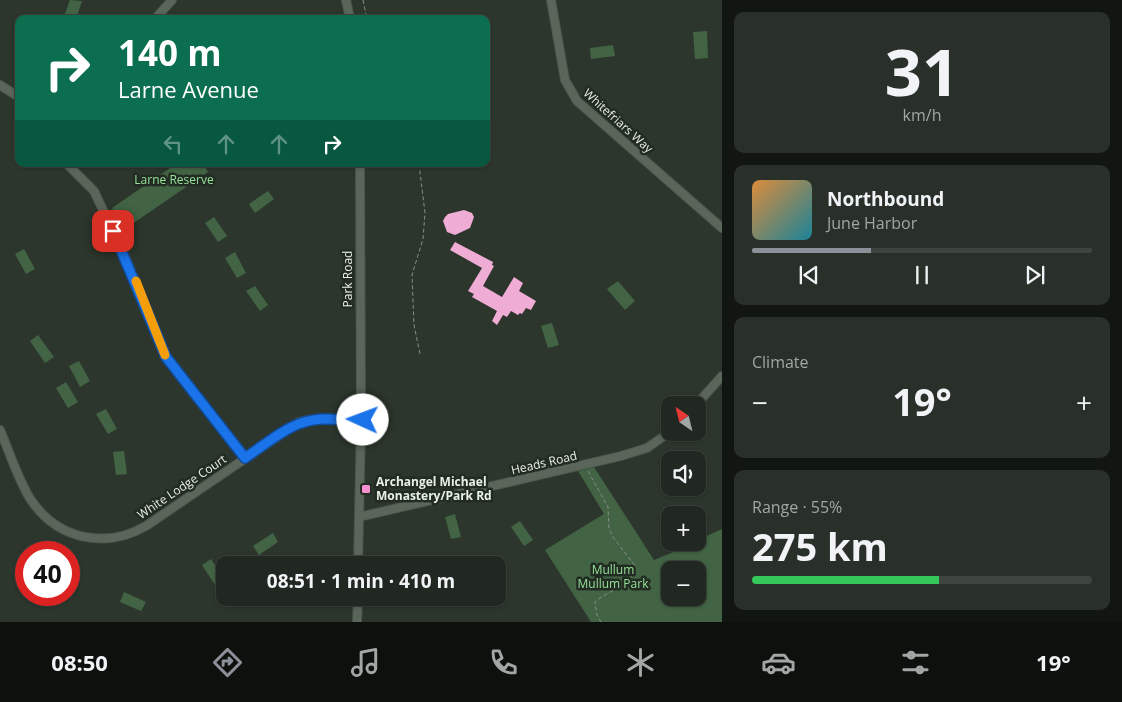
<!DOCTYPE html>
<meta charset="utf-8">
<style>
body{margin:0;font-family:"Open Sans",sans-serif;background:#29302a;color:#f1f3f6;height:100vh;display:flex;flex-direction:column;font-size:19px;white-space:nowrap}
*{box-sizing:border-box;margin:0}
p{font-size:16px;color:#a2a6a5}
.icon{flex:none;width:28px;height:28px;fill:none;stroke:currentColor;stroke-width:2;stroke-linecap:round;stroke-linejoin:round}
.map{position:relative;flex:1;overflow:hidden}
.sheet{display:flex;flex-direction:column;gap:12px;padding:12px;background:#121612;width:400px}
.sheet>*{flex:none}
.banner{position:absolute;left:15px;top:15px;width:475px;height:152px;border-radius:10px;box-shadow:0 1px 4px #0004,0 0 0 1px #3e443f;background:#0b6e4f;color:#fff;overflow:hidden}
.needle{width:32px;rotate:325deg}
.tools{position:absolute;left:661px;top:396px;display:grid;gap:10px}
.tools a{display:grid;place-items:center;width:45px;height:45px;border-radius:10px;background:#212821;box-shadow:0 1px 4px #0004,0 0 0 1px #3e443f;font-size:25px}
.speed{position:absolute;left:15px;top:541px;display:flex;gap:10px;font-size:25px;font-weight:700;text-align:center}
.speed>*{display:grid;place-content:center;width:65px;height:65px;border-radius:50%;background:#212821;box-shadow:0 1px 4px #0004,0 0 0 1px #3e443f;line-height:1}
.speed .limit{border:8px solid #d22;background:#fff;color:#111}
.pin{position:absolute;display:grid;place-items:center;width:42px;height:42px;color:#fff;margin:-21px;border-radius:10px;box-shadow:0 2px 8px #0006}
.me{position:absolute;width:55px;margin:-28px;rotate:272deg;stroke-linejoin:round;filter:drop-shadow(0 0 4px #0008)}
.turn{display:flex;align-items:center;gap:18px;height:105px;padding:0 20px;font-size:22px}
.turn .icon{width:65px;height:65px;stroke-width:2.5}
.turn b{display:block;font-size:35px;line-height:42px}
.lanes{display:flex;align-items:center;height:48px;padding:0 20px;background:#0003;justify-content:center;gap:25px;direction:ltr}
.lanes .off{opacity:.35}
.big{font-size:38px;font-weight:700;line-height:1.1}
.sheet .card{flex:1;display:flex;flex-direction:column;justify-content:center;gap:8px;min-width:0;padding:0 18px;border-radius:10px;background:#29302a}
.sheet .dial{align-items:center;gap:0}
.dial b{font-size:65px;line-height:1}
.song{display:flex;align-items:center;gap:15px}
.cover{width:60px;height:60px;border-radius:8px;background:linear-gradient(135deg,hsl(30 70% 55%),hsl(190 70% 35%))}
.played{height:5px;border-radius:2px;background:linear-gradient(90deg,#8c9099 35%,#3e443f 35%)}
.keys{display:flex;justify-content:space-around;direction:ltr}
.heat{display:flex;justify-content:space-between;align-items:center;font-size:28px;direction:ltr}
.charge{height:8px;border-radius:4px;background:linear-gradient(90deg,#34c759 55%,#3e443f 0)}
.trip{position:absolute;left:216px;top:556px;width:290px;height:50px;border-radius:10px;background:#212821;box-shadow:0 1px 4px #0004,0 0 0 1px #3e443f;font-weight:700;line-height:50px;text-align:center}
.dock{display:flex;height:80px;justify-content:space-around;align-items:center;background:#0d100d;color:#a2a6a5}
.dock .icon{width:35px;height:35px}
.dock .current{color:#8c9099}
.dock b{font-size:22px;color:#f1f3f6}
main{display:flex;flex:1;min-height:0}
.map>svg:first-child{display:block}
.green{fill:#426444;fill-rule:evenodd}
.building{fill:#efacd4}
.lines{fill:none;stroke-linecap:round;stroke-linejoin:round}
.minor-casing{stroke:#4b544b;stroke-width:10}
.path{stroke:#868e86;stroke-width:1;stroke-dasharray:4 2.5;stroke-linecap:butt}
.minor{stroke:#5b665b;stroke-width:8}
.route-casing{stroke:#114b97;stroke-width:12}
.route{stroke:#1a73e8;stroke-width:9}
.slow{stroke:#f59e0b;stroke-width:9}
.poi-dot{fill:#f690d0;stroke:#222c22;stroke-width:2}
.labels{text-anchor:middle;stroke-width:5;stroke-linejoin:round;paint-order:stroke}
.street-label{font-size:12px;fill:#e9efe9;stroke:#222c22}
.park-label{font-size:12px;fill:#95e19a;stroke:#222c22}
.poi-label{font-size:12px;font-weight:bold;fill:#e9efe9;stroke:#222c22;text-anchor:start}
</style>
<main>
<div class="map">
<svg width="722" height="622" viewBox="0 0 722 622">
<rect width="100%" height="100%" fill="#2c362c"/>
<!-- green -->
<path class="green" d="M70,0L82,1L76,19H63Z
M707,31L708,58L695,59L693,32Z
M613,45L615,56L591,59L590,48Z
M176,164H203L208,172L122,231L112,208Z
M268,191L274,199L255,213L249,204Z
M214,217L227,236L218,242L205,223Z
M24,249L35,269L26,274L15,254Z
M235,252L246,273L237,278L225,258Z
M618,281L635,301L625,310L607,289Z
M255,286L268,305L260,311L246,291Z
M552,323L559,345L548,348L541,326Z
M38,335L54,357L45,363L30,341Z
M79,361L90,381L80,387L69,366Z
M66,382L78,402L68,408L56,388Z
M106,409L117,429L108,434L96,414Z
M124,451L127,474L116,475L113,452Z
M594,467L654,560L698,542V540L722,529V622H591L545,550L604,514L578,471ZM670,570H698V598H670Z
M455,514L461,537L451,539L445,517Z
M520,521L533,540L524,546L511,527Z
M273,533L278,542L259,555L253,546Z
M211,559L224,579L215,585L202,565Z
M124,592L146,602L141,611L120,602Z"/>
<!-- building -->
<path class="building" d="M464,210L472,213L474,217L470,228L455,235L447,232L443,221L445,217L448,214Z
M455,242L493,262L492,265L494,266L483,286L502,297L514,277L523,283L519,291L536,301L531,310L526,308L522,314L520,313L518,315L511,311L507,317L503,315L497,325L492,321L497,311L472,297L474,294L468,291L482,268L450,250Z"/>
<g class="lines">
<!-- minor casing -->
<g class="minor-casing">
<path id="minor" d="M346,0L350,19
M551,0L565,80L577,101L722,228
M155,19L172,0
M0,85L19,97
M67,164L94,191L126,259L166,357L245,458
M360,164L361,413
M696,405L722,376
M350 418a7 7 0 1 1 14 0a7 7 0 1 1-14 0Z
M0,430C10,453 18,480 31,500C58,540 106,549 146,526L299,422L317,419L351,421
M359,517L621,456L647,448L670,432
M358,565L361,424
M357,622L358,598"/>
</g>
<!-- path -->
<path class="path" d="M363,0L367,19
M419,164L425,213L423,239L412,275L414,325L420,354
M588,471L608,507L609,529L613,537L635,566C633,587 607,590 595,602L597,615L601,622"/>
<!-- minor -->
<use href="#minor" class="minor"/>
</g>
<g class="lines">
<!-- route casing -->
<g class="route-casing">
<path id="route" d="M113,231L166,357L245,458C282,433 300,412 347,421C352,421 353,424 358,425L363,420"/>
</g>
<!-- route -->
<use href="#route" class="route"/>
<!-- slow -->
<path class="slow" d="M136,281L165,355"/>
</g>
<!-- markers -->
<rect class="poi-dot" x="361" y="484" width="10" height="10" rx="2.5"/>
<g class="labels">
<!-- street labels -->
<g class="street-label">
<text transform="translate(618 121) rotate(42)" y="4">Whitefriars Way</text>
<text transform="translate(348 279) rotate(-90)" y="4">Park Road</text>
<text transform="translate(544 463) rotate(-13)" y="4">Heads Road</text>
<text transform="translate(182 487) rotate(-34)" y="4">White Lodge Court</text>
</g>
<!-- park labels -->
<g class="park-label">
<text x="174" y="184">Larne Reserve</text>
<text x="613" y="574">Mullum<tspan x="613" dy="14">Mullum Park</tspan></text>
</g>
<!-- poi labels -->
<g class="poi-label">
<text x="376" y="486">Archangel Michael<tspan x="376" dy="14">Monastery/Park Rd</tspan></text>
</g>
</g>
</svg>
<div class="tools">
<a><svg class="needle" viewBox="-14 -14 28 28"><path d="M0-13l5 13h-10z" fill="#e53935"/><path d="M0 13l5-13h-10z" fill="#a2a6a5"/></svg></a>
<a><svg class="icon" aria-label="sound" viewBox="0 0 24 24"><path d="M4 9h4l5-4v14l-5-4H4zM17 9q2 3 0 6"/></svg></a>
<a>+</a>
<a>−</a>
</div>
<div class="speed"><div class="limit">40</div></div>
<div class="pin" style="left:113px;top:231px;background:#d93025"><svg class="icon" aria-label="arrive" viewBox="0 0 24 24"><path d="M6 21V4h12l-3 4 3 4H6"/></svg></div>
<svg class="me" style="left:363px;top:420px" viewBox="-20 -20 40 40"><circle r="19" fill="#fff"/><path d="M0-13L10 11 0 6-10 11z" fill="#1a73e8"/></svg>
<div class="trip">08:51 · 1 min · 410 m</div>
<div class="banner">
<div class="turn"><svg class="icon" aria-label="right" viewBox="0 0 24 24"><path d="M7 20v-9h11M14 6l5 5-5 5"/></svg><div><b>140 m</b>Larne Avenue</div></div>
<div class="lanes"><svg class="icon off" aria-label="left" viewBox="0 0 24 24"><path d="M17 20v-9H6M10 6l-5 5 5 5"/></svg><svg class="icon off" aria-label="ahead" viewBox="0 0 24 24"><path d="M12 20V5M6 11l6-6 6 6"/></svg><svg class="icon off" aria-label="ahead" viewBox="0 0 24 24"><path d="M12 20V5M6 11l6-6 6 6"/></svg><svg class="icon" aria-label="right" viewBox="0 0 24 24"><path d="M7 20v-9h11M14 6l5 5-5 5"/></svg></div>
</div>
</div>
<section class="sheet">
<div class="card dial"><b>31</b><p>km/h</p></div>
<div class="card">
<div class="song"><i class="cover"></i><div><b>Northbound</b><p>June Harbor</p></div></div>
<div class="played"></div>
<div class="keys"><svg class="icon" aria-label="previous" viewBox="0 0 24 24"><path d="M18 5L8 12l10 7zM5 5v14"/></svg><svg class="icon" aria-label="pause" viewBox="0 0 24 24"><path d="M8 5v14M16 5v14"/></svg><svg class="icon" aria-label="next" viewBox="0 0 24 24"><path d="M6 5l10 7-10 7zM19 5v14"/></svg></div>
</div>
<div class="card"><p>Climate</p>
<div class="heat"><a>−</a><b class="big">19°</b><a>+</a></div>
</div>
<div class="card"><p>Range · 55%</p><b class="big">275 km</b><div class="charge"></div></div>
</section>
</main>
<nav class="dock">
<b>08:50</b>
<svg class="icon current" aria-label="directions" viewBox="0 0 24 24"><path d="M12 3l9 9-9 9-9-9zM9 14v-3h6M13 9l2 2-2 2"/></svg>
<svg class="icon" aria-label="music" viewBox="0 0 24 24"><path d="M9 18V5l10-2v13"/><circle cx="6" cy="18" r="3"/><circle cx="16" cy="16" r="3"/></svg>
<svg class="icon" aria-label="phone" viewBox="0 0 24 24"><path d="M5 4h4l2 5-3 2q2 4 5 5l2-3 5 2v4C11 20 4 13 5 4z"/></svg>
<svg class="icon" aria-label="climate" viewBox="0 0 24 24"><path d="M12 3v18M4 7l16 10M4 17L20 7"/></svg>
<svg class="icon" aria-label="car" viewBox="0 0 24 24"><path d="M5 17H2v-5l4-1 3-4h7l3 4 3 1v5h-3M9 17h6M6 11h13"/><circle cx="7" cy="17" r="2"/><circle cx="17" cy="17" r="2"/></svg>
<svg class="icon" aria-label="filters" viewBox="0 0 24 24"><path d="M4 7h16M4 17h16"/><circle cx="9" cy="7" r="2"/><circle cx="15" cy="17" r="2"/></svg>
<b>19°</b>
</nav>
